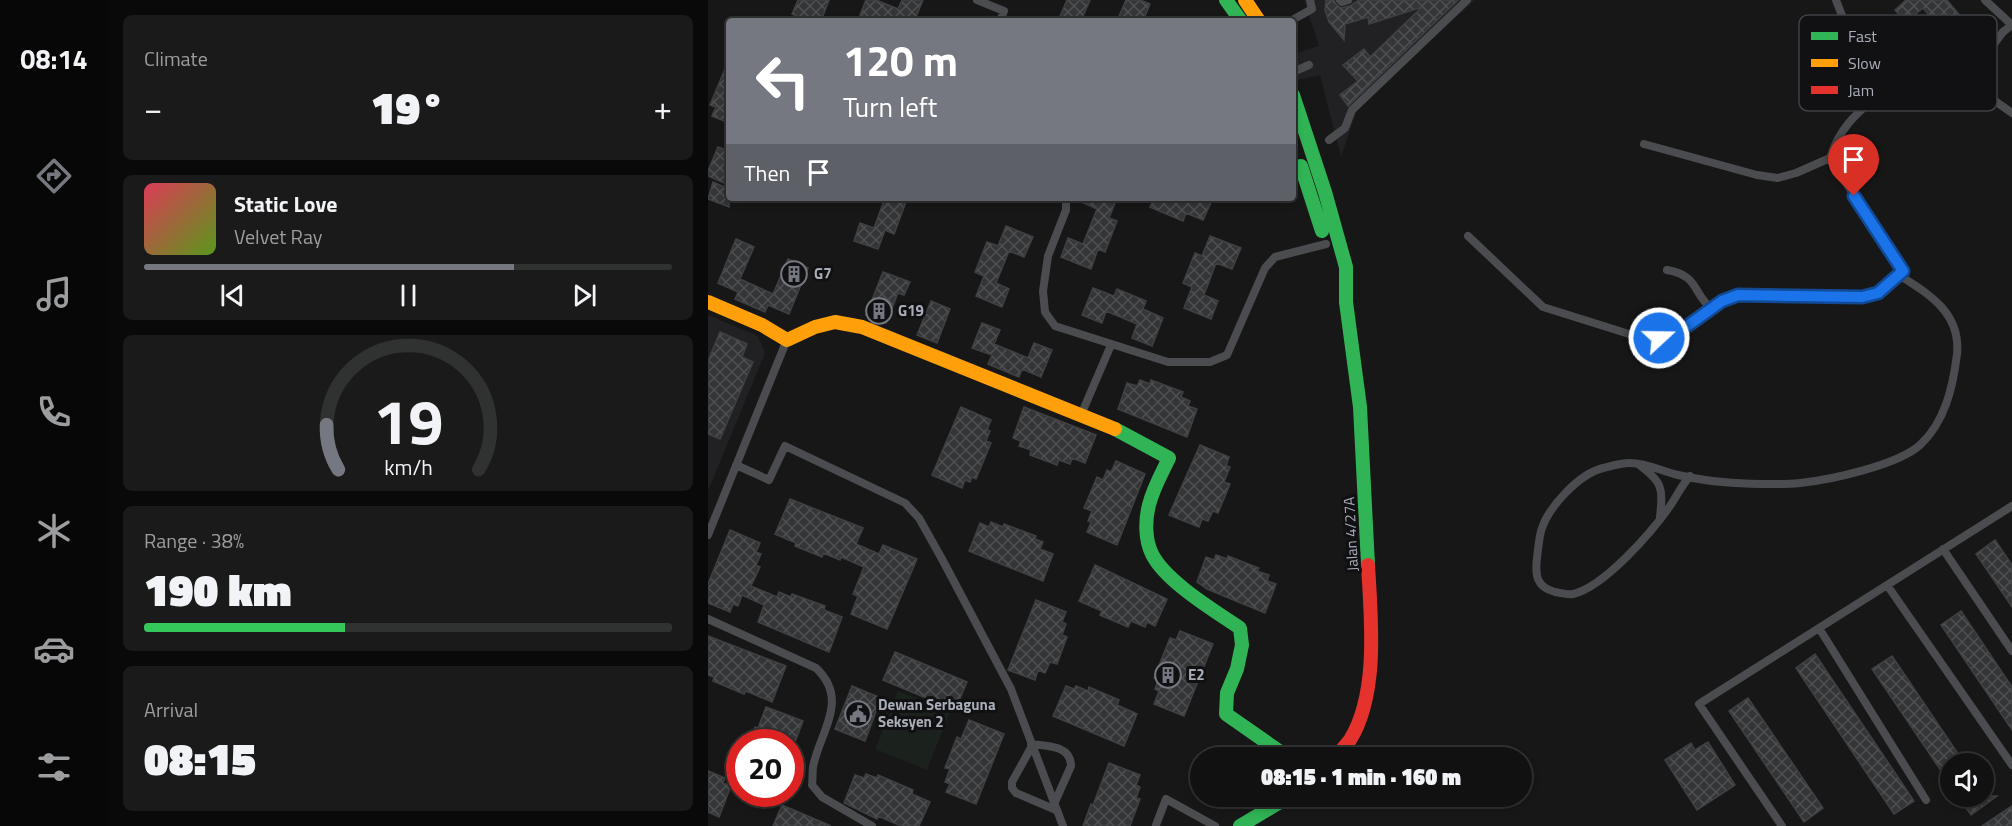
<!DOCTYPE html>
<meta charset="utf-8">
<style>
body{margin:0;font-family:"Titillium Web",sans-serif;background:#1a1a1a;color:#f1f3f6;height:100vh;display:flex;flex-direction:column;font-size:22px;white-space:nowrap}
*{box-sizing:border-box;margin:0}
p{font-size:20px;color:#9c9d9f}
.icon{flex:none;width:33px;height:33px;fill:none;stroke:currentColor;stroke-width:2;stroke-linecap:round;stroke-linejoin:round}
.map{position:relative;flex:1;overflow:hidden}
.panel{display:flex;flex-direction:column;gap:15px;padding:15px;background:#090909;width:600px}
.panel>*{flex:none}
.top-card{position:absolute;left:18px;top:18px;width:570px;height:183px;border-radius:6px;box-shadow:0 3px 9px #0003,0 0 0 2px #303131;background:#757880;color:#fff;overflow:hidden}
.controls{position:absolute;left:1232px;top:753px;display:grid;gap:12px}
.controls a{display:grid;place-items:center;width:54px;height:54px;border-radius:50%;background:#111;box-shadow:0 3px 9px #0003,0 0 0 2px #303131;font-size:30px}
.speed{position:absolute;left:18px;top:729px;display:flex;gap:12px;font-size:30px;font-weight:700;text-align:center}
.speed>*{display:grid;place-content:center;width:78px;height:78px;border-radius:50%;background:#111;box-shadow:0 3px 9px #0003,0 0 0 2px #303131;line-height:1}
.speed .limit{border:9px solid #d22;background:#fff;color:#111}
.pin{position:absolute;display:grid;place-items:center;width:51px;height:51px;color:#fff;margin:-62px -26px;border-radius:50% 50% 50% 0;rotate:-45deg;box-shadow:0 0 6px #0007}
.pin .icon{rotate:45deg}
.me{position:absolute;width:66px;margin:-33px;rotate:69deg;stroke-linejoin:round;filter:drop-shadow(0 0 4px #0008)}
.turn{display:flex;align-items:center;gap:21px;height:126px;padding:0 18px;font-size:27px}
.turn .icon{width:78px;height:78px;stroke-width:2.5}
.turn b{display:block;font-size:42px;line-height:51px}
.then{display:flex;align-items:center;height:57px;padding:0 18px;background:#0003;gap:12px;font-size:22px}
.big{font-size:45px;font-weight:800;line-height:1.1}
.panel .tile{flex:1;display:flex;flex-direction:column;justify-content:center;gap:9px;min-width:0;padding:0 21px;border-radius:9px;background:#1a1a1a}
.panel .dial{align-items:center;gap:0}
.dial svg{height:156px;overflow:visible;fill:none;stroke:#303131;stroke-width:7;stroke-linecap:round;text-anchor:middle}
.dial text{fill:#f1f3f6;stroke:none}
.song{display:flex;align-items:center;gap:18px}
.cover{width:72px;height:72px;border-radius:9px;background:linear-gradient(135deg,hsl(350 70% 55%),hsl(90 70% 35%))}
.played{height:6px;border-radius:3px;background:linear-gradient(90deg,#757880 70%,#303131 70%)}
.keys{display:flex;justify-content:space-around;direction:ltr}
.heat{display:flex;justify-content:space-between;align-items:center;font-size:33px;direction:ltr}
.charge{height:9px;border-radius:4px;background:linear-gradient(90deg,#34c759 38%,#303131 0)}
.trip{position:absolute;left:482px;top:747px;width:342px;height:60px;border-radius:30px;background:#111;box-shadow:0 3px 9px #0003,0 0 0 2px #303131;font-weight:800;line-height:60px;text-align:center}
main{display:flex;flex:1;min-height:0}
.tabs{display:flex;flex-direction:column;width:108px;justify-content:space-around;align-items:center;background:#070707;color:#9c9d9f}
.tabs .icon{width:42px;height:42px}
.tabs .current{color:#757880}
.tabs b{font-size:27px;color:#f1f3f6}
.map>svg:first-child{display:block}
.built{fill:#212124}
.green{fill:#1b211c}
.building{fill:url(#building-cross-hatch);stroke:#3f4043;stroke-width:1.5}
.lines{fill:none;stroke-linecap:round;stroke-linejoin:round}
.lane{stroke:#4b4c50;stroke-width:8}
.fast{stroke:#30b455;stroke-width:14}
.slow{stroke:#ff9f0a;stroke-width:14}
.jam{stroke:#e5322d;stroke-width:14}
.route-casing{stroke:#114b97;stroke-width:15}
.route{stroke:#1a73e8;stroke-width:10}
.labels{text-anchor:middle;stroke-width:6;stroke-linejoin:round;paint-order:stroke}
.poi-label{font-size:15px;font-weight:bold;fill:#a8adb8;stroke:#111113;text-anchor:start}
.street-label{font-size:15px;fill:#a8adb8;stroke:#111113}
.key{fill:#111113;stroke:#3e4045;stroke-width:1.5}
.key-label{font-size:16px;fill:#a8adb8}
</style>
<main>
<nav class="tabs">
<b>08:14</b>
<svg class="icon current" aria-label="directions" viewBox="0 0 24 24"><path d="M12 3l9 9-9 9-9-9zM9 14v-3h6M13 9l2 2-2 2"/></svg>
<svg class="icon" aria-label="music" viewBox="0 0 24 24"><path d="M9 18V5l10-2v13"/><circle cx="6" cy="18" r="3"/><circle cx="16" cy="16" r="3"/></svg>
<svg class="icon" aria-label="phone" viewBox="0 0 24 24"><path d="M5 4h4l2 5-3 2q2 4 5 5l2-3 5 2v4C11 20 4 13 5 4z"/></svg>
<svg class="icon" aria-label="climate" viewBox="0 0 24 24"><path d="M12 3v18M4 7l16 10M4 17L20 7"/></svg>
<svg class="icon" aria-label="car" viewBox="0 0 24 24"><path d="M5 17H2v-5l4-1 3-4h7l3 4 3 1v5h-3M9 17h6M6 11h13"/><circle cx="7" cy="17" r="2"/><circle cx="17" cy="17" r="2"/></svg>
<svg class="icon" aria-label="filters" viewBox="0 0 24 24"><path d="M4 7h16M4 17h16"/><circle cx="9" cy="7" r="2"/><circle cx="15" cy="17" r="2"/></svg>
</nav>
<section class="panel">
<div class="tile"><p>Climate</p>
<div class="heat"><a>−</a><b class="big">19°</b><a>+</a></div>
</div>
<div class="tile">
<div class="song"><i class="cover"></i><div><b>Static Love</b><p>Velvet Ray</p></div></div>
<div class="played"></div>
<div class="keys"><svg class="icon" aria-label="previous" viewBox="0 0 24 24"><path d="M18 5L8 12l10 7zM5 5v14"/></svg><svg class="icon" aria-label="pause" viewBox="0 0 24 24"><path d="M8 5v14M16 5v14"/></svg><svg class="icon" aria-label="next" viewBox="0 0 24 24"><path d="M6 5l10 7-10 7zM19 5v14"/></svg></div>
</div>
<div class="tile dial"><svg viewBox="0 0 100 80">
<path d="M14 69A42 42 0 1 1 86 69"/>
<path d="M14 69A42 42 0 0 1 8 46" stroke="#757880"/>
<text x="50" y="56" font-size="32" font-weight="700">19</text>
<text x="50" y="72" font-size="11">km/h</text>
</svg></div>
<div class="tile"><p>Range · 38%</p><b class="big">190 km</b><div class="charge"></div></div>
<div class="tile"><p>Arrival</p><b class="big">08:15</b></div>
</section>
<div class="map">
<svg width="1304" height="826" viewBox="0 0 1304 826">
<defs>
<pattern id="building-cross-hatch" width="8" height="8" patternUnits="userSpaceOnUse" patternTransform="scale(1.5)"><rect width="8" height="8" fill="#343537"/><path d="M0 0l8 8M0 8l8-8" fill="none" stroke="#4f5052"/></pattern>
</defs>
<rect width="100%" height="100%" fill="#171717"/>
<!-- built -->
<path class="built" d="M596,0H767L650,107L633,157L612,75L590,80L585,69V54L611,46Z
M0,315L50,336L57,353L0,491Z"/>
<!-- green -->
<path class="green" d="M190,691L242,712L219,770L167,749Z"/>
<!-- building -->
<path class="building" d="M90,0H121L113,21H101L84,14Z
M158,0H168L190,9L194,0H215L208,17L218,21H166L152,15Z
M359,0H382L373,21H350Z
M418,0H432L442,4L435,21H409Z
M618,0H626L628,4L633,8L642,6L651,0H750L640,106L632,95L650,81L635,65L656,49L662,57L714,7L661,24L660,17L637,24L636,40L621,22L617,10Z
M1198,0H1239L1253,17L1235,32L1215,8L1198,22L1187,10Z
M21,59V123L4,116L8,107L2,105Z
M10,147L21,151V170L16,183L0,176V171Z
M5,182L21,189V207L0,199Z
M177,198H189L198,202L186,234L177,230L170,249L146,241L152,223L166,228Z
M365,198H409L401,218L409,221L397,252L390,249L383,269L353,257L360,238L375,244L389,209Z
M446,198H505L495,220L478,213L475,221L442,207Z
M298,226L325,237L316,257L301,251L288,283L301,289L294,307L268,296L276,276L267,272L279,242L290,246Z
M502,236L533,248L524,269L508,263L496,295L510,301L503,319L476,308L484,287L475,283L487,253L494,256Z
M28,239L46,247L32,279L65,294L80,259L100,268L81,314L60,305L57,312L27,299L30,292L10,283Z
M175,272L202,282L196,295L190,293L178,323L158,315Z
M385,288L406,296L409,289L438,301L435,309L455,318L444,346L424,338L429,324L398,311L394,323L374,315Z
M223,301L242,309L229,343L209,335Z
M274,323L292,330L286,344L320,358L326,343L344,350L333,377L314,369L311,377L280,364L284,355L264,348Z
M12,332L39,344L34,357L45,362L12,439L0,434V361Z
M432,380L442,384L443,380L475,392L473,397L482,401L480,406L489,409L479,437L410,409L419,383L429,386Z
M253,407L283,420L279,430L282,431L278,441L283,443L268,479L264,477L262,482L257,480L254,488L224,475Z
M316,407L388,435L377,463L364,458L362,464L351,460L349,465L322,455L323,450L311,446L313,441L305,438Z
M492,445L521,457L518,466L522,467L516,482L522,484L510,513L505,511L500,521L494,519L491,527L461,515Z
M408,461L437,474L409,545L379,532L383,522L380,521L384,511L376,508L389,477L395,480L399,470L403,472Z
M82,499L155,528L148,544L171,554L175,545L209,559L179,629L143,614L150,596L145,594L156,567L133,557L132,560L115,553L114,557L87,546L88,543L67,534Z
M283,522L295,527L296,524L328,536L327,539L335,542L332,549L345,554L335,581L261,551L272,523L281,527Z
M22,530L52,543L48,552L53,554L48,565L52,567L43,586L69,597L71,592L83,597L84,594L117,606L116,610L134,617L121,652L50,622L56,605L34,595L30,606L25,604L22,612L0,603V584Z
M1287,540L1304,565V607L1268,554Z
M508,555L519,559L520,556L551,568L549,571L561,575L559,581L568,584L557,613L499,589L489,582L498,557L506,560Z
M387,565L459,599L447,626L439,622L437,627L423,621L420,627L392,615L394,611L371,601Z
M328,600L358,612L354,622L358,624L354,635L359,637L349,664L342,662L337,673L330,670L327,680L300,670Z
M1253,611L1304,687V730L1233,625Z
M472,631L505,644L476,716L446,704L451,691L447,689L450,680L446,678L462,638L468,640Z
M0,636L78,666L64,702L38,691L36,694L5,681L6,677L0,675Z
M187,652L259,682L247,710L175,680Z
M1107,654L1206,801L1186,814L1088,668Z
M1184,656L1257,764H1242V784L1164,669Z
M144,686L173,698L157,741L127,729Z
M358,686L366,689L368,686L380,691L381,687L411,700L409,705L429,714L416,746L345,716Z
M1040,698L1115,808L1096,822L1021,711Z
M58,707L95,721L87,742H41L47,727L50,728Z
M261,720L296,734L268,804L238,792L242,784L237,782L242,769L237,768L249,737L253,739Z
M1000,742L1027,785L989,810L957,760L983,743L987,750Z
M401,763L432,775L428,785L432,787L428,798L432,799L422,826H375L383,804L385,805Z
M0,771L17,778L15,783L23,786L11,817L0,812Z
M158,774L169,778L170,775L205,790L204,794L222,802L211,826H193L170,816L169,819L136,803L147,775L156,778Z
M1250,796H1289L1263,815Z
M74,805L123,826H65Z
M1304,806V826H1274Z"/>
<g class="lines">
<!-- lane -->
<path class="lane" d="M269,0L296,11L292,21
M632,0L634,2L640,0
M1128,0L1157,76L1185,82L1247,73L1304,113
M1277,0L1304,25
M586,19L604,9L602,0
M585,72L601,65
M1258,80L1295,32L1304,25
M621,140L637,128L644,110L759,0
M936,144L1049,175L1070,178L1088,173L1122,158
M358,198V210L340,256L335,291L337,312L347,326L460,362H502L519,355L557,268L567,257L618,244
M760,236L835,307L937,339L965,337L1014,301L1030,295L1153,297L1170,293L1195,271L1122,158C1134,120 1157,108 1185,82
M959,270C992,276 984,293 1004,309
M373,415L403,345
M930,464C955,482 955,488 952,517
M28,465L61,480L77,446L197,503L211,518L234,559L303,689L355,826
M982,476C973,486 969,496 962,506C944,532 896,587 865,594C860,595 853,593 847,592C828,587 827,575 829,558C830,549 831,539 833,531C840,507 871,474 895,468C903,466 913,463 922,463C939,463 953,471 970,475C984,478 1000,481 1015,482C1035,484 1073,485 1092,483C1122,480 1190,465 1212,445C1237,422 1245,387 1249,354C1253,313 1221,294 1191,275
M0,535L78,342
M1235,549L1304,651
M1179,585L1304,765
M0,619L108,668C142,700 112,731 105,767C104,773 105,779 104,785L114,797L164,826
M1111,628L1218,800
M323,744C339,746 363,745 363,766L346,804
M324,746L304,782V788L308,793L348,810
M448,825L458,799L507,826
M1074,826L991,704L1304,506"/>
<!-- fast -->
<path class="fast" d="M518,0L533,21
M585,95L617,192L638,267V302L652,407L660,565
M593,166L614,231
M407,429L461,458C454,473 445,488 441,505C437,520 437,540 444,554C457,581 507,611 532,628L534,645L529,669L519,693L518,714L581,758
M532,826L582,796"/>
<!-- slow -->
<path class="slow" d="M537,0L551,21
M0,302L54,325L79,340L107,327L127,322L154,327L407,429"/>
<!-- jam -->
<path class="jam" d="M627,758C632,752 637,746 642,740C671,693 663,618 660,565"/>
</g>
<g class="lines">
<!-- route casing -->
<g class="route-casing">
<path id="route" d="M951,338L964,337L1014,301L1030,295L1154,297L1170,293L1195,271L1146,196"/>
</g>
<!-- route -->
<use href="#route" class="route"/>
</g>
<!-- icons -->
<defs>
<g id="building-ring" transform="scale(1.35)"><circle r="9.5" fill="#111113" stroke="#757880" stroke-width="1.5"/><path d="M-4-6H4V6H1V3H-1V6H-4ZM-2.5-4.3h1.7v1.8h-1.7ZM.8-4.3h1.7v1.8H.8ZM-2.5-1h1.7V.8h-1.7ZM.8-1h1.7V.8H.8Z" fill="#757880"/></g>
<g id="civic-ring" transform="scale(1.35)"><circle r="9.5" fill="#111113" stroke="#757880" stroke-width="1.5"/><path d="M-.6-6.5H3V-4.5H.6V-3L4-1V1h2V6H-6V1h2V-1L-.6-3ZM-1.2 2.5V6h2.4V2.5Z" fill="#757880"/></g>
</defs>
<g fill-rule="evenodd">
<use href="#building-ring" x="86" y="274"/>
<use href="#building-ring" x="171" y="311"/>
<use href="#building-ring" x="460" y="675"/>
<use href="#civic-ring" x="150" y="714"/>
</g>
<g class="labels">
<!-- poi labels -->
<g class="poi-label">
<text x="106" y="279">G7</text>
<text x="190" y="316">G19</text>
<text x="480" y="680">E2</text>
<text x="170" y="710">Dewan Serbaguna<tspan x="170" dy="17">Seksyen 2</tspan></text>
</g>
<!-- street labels -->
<g class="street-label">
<text transform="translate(643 534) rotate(-93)" y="5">Jalan 4/27A</text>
</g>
</g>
<!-- legend -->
<rect x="1091" y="15" width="198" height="96" rx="9" class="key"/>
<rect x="1103" y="32" width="27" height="8" fill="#30b455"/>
<rect x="1103" y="59" width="27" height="8" fill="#ff9f0a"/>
<rect x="1103" y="86" width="27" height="8" fill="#e5322d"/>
<g class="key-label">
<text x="1140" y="42">Fast</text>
<text x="1140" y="69">Slow</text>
<text x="1140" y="96">Jam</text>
</g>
</svg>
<div class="controls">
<a><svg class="icon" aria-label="sound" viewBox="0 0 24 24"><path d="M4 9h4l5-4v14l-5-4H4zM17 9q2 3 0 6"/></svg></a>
</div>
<div class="speed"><div class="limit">20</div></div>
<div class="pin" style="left:1146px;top:196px;background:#d93025"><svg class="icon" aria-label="arrive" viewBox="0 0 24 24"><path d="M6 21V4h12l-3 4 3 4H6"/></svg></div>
<svg class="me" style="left:951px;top:338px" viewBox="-20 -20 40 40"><circle r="17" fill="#1a73e8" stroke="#fff" stroke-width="3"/><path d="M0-11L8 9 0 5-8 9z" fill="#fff"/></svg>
<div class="trip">08:15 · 1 min · 160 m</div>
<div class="top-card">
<div class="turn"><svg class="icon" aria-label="left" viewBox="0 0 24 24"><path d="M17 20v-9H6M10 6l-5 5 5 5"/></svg><div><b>120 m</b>Turn left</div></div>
<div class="then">Then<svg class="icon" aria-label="arrive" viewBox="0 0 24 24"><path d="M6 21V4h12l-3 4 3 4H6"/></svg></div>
</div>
</div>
</main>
